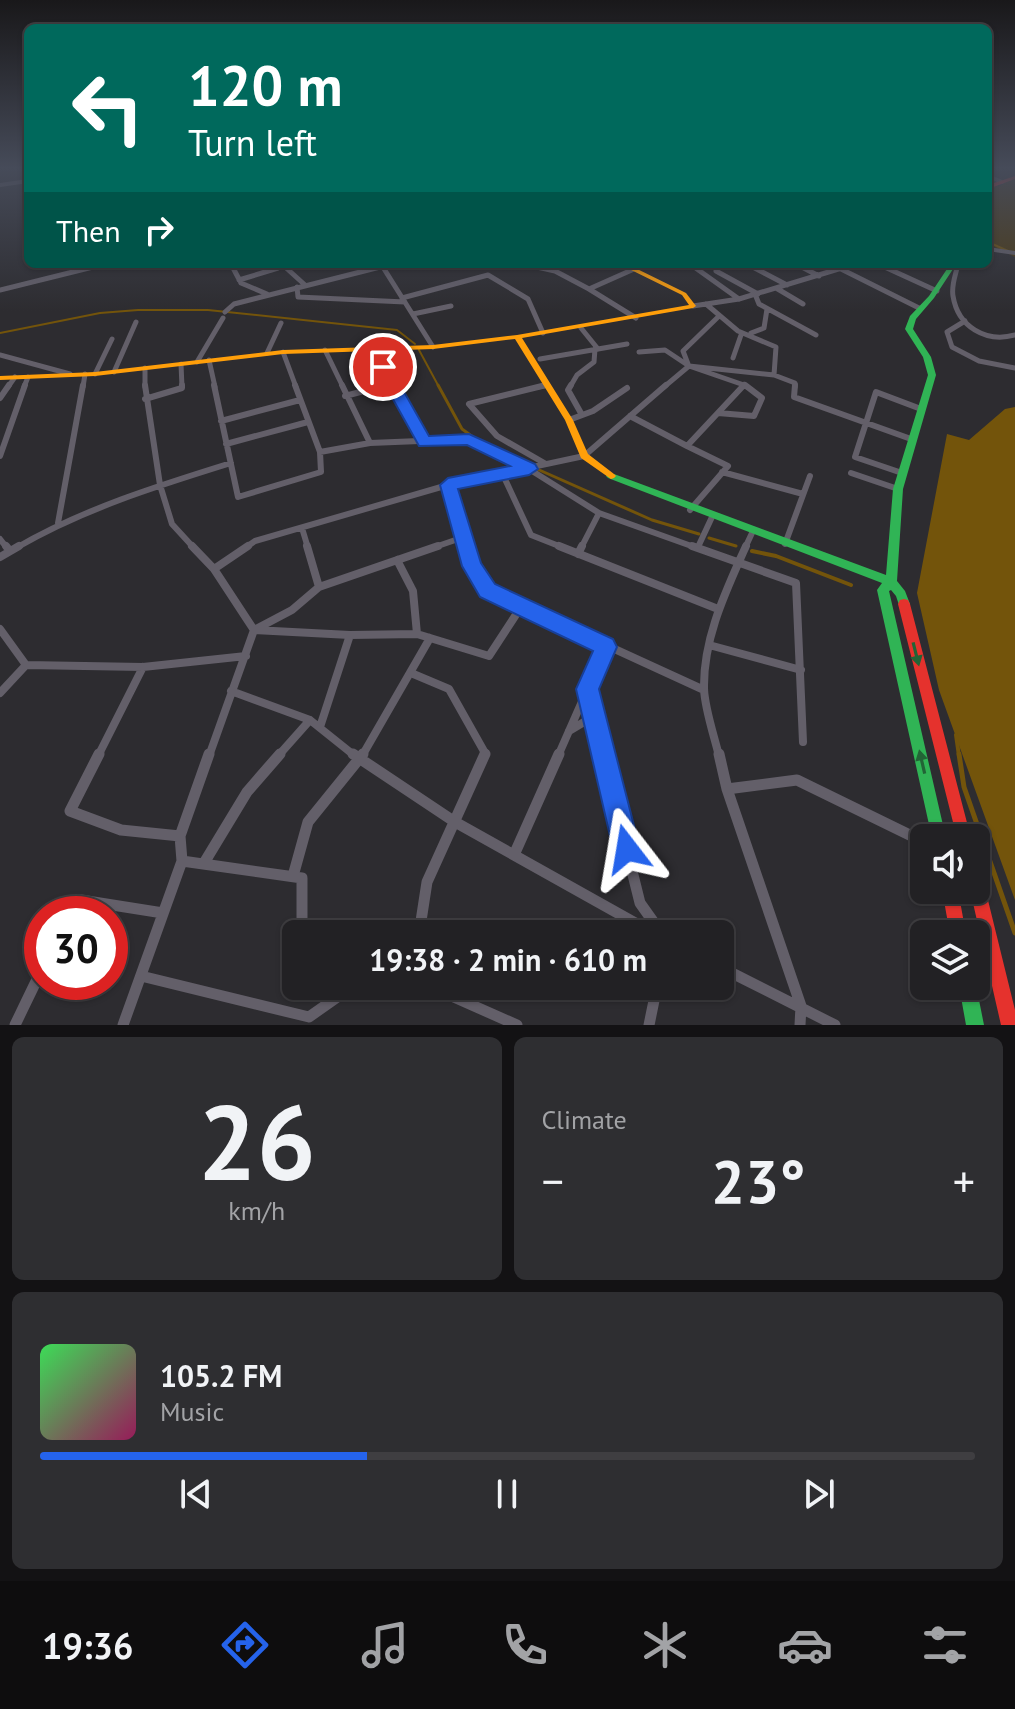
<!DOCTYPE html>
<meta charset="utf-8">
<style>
body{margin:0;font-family:"PT Sans",sans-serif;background:#2e2e31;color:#f1f3f6;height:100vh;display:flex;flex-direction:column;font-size:30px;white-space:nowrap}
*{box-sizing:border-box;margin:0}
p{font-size:26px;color:#a2a3a6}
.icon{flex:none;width:44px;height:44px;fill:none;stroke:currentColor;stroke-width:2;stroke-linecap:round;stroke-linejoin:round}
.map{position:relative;height:1025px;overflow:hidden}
.panel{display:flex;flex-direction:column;gap:12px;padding:12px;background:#131214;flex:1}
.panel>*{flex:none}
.top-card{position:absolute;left:24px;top:24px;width:968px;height:244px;border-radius:12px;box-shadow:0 2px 6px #0004,0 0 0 2px #3f3e41;background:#00695c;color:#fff;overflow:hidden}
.tools{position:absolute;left:910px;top:824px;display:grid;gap:16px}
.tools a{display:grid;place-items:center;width:80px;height:80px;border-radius:12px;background:#222124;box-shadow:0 2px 6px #0004,0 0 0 2px #3f3e41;font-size:40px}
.speed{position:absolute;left:24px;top:896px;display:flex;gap:16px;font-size:40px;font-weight:700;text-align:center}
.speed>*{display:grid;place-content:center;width:104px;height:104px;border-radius:50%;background:#222124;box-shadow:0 2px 6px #0004,0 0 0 2px #3f3e41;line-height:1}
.speed .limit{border:12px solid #d22;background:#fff;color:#111}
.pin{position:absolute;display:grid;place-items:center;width:68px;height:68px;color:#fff;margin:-34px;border:4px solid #fff;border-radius:50%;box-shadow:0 2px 8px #0007}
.me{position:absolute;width:88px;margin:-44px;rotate:346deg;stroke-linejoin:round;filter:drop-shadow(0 0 6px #0008)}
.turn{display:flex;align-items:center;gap:28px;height:168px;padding:0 32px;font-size:36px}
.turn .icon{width:104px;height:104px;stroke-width:2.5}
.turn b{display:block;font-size:56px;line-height:68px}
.then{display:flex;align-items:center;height:76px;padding:0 32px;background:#0003;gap:16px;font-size:30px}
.big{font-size:60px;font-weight:700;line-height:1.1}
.panel .widget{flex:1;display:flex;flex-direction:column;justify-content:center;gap:12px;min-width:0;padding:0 28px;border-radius:12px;background:#2e2e31}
.panel .dial{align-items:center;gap:0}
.dial b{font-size:104px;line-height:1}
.song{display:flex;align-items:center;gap:24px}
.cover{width:96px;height:96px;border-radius:12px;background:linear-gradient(135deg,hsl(130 70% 55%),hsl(330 70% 35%))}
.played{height:8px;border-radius:4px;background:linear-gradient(90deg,#2563eb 35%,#3f3e41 35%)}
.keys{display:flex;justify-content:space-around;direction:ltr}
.heat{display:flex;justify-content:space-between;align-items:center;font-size:44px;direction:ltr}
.panel .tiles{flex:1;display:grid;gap:12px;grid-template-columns:1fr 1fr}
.widget:last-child{grid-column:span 2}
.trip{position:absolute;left:282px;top:920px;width:452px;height:80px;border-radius:12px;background:#222124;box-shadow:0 2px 6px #0004,0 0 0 2px #3f3e41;font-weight:700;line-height:80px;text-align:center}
.tab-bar{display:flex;height:128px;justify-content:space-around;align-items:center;background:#0e0d0e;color:#a2a3a6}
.tab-bar .icon{width:56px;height:56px}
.tab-bar .current{color:#2563eb}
.tab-bar b{font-size:36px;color:#f1f3f6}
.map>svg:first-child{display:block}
.green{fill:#4c3910}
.water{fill:#73540b}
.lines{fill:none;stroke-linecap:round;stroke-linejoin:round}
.stream-far3{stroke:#73540b;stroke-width:2}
.stream-far2{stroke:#73540b;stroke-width:3}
.stream-far1{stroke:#73540b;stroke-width:4}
.stream{stroke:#73540b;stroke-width:5}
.street-far4{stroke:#635f69;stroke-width:4}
.street-far3{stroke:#635f69;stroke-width:5}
.street-far2{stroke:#635f69;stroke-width:6}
.street-far1{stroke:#635f69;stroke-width:8}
.street{stroke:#635f69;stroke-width:11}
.fast{fill:#30b455;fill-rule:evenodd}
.slow{fill:#ff9f0a;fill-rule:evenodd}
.jam{fill:#e5322d;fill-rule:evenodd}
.oneway{fill:#226436}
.route{fill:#2563eb;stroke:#184099;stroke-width:2}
</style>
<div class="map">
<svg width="1015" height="1025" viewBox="0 0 1015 1025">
<rect width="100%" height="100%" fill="#2d2c30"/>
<!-- green -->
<path class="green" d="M1015,177V257L988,244V187L1000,186Z"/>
<!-- water -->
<path class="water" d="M1015,407V900L939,690L917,593L947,434L969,440L1005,409Z"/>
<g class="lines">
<!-- stream-far3 -->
<path class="stream-far3" d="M988,242L1008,251
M0,333L100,313L138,310H208L397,330L415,344
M419,350L439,387"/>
<!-- stream-far2 -->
<path class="stream-far2" d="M438,385L462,429L480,442
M512,457L527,464
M537,469L652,520L699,534
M709,538L736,546"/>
<!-- stream-far1 -->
<path class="stream-far1" d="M752,551L776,556L851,585
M956,735L959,756"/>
<!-- stream -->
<path class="stream" d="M959,754L964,787L1015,933"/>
<!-- street-far4 -->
<path class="street-far4" d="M988,176L1002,182
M0,185L28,181
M988,249L1015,253"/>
<!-- street-far3 -->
<path class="street-far3" d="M231,264L241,283L267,294
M293,264L284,266L305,285
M381,264L433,347
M690,264L739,299
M747,264L787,285
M796,264L819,276
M878,264L937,291
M958,264C956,274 951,285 953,296C958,327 986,343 1015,335
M178,266L188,264
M537,267L555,271L589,289L634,269
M841,269L921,309
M716,271L758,294
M239,280L278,268
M297,287L298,297L405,302
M776,288L803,304
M589,289L636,318
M0,290L105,264
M755,294L759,304L816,335
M402,298L488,275L528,299L543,333
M693,306L739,299L855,264
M225,312L234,304L392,264
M413,314L451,306
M965,321L947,332L952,347L979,361L1015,368
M581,328L598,349
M751,333L764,328L767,309
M373,349L394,387
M325,350L343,387
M283,352L296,387
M639,352L665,350L689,366L744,385L742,387
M267,353L281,323
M0,355L70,374
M733,358L741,335
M540,359L627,344
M209,360L215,387
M197,362L223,318
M181,364L182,387
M688,364L683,351L717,318
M145,368V387
M114,372L136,322
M95,374L112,339
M774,375L795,383V387
M744,385L747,387
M8,387L15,377
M24,387L28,377
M83,387L85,374
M379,387L392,384
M538,387L548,385
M570,387L577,375L594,362L595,349
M664,387L689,366L774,375L776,347L738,331L706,304"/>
<!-- street-far2 -->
<path class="street-far2" d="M145,385L160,485L172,524L194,548
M214,385L238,497L321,472L320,452L295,385
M342,385L370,443
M393,385L425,442
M571,385L568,390L582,415
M795,385L794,397L911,439
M345,396L387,385
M0,398L9,385
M145,399L182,388V385
M718,413L754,416L762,398L745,385
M630,416L687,446
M569,420L593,411L627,388
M221,421L300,400
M226,444L308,422
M320,452L370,443L469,439L529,469L599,513L697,548
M0,456L25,385
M546,464L497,436L469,404L546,385
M722,472L803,494
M851,473L898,489
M902,473L855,457L876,392L921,409
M503,475L531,535L564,548
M448,485L467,548
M690,510L728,466L687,446L744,385
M58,523L83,385
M302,528L308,548
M0,539L7,548
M785,544L810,476
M698,547L712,517
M16,548C83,509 157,486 231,463
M245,548L255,541L448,485L584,456L666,385
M432,548L464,537
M581,548L599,513
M745,548L752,533"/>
<!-- street-far1 -->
<path class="street-far1" d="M6,546L10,551
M192,546L214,569L254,630L209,756
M307,546L319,587L438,546
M466,546L472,566L488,591L704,690
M559,546L718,609
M692,546L796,583L803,742
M578,554L582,546
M0,557L19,546
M397,560L413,591L417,634
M214,569L248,546
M0,629L26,665L0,693
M256,629L292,610L319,587
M254,630L350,635L417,634L489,656L521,607
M709,645L801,670
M26,665L143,667L246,656
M411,673L449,689L485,753L484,756
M587,689L604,756
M231,691L310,720L355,756
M320,727L350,635
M569,731L594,716
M98,756L143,667
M278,756L310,720
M362,756L430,638
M558,756L606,647
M719,756C714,735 705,710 704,689C703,638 726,591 746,546"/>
<!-- street -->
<path class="street" d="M99,754L70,811L121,830L180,836
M353,754L455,822L655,934
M603,754L640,903L662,934
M719,754L727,789L801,1006L800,1025
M727,789L797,780L924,842
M514,855L559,754
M182,861L302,878V934
M204,863L247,792L280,754
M293,876L308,822L363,754
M73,914L81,900L163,913
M419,934L427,882L485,754
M720,967L835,1025
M141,976L309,1017L353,986
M429,986L517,1025
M15,1025L42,969
M123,1025L182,861L180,836L209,754
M649,1025L657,986"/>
<!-- fast -->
<path class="fast" d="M946,264H952L953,269L934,298L916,319L913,329L931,357L936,375L903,489L897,581L905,591L910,604L908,608L904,609L900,608L896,596L891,590L889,591L946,838H932L877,590L882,583L608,478L606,476L608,474H614L886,575L893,489L928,375L923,357L905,329L910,316L929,296L947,269Z
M976,985L984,1025H966L959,986H976Z"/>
<!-- slow -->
<path class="slow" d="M619,264H627L686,293L696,306L693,308L522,338L573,420L588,454L614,474L616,476L614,478L611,479L581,458L565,420L515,339L433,349L283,354L95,376L0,380V376L95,372L283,350L433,345L517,335L689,305L682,295Z"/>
<!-- jam -->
<path class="jam" d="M1015,176V179L988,189V185Z
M904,599L908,600L910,604L971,838H957L898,604L900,600Z
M976,876L982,878L984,884L1015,1010V1025H1001L970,890H976Z
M942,890H958L966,934H950Z"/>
</g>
<!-- one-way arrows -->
<defs><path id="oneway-solid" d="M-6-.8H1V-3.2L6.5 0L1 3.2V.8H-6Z" transform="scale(2)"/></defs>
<g class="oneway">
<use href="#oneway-solid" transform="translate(916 654) rotate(76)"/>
<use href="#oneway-solid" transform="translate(922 762) rotate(-103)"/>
</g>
<!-- sky -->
<linearGradient id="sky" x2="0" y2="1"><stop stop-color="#19181a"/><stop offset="0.54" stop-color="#464b59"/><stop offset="1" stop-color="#464b59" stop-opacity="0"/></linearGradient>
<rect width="1015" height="311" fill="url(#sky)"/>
<!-- route -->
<path class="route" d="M383,362L390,367L429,436L469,434L535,464L538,469L529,475L458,489L481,563L495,584L613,639L617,647L599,689L640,849L636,859L627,863L617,859L613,849L576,689L593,651L480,597L462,566L440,485L448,478L510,466L467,445L419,446L375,367Z"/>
</svg>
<div class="tools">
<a><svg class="icon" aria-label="sound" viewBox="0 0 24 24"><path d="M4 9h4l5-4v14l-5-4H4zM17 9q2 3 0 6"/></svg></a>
<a><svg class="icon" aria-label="layers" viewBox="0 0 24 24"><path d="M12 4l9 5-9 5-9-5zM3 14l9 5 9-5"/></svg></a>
</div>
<div class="speed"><div class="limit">30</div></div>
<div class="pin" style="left:383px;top:367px;background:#d93025"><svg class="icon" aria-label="arrive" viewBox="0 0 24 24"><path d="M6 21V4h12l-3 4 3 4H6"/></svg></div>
<svg class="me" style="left:627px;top:849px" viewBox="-20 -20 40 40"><path d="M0-17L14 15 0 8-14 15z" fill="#2563eb" stroke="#fff" stroke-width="4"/></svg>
<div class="trip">19:38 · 2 min · 610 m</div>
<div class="top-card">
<div class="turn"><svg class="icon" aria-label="left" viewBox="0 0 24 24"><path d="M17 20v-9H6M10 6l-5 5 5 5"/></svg><div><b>120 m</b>Turn left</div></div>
<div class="then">Then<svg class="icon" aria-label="right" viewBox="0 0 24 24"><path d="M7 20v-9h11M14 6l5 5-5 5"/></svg></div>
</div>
</div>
<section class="panel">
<div class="tiles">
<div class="widget dial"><b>26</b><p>km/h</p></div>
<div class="widget"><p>Climate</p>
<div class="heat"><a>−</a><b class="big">23°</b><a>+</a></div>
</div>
<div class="widget">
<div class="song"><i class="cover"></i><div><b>105.2 FM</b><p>Music</p></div></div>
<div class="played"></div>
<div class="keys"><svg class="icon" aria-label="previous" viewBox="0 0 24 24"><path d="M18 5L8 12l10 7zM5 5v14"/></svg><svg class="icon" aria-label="pause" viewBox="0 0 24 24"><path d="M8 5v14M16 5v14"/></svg><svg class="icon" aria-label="next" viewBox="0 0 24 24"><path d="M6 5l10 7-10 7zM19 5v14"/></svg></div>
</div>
</div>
</section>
<nav class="tab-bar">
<b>19:36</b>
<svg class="icon current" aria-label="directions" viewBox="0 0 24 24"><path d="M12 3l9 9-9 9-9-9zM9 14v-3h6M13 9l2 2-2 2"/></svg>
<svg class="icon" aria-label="music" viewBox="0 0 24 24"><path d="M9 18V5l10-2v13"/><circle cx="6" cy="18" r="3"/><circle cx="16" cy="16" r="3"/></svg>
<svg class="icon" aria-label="phone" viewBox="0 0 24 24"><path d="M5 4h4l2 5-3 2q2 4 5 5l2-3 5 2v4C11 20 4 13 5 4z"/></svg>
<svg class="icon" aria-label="climate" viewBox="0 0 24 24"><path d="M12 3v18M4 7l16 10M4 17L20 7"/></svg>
<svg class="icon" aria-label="car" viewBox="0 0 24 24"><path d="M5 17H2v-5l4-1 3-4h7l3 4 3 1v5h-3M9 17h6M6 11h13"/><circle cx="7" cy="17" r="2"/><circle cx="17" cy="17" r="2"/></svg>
<svg class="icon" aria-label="filters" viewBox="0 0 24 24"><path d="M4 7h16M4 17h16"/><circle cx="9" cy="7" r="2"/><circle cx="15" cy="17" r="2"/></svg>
</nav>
